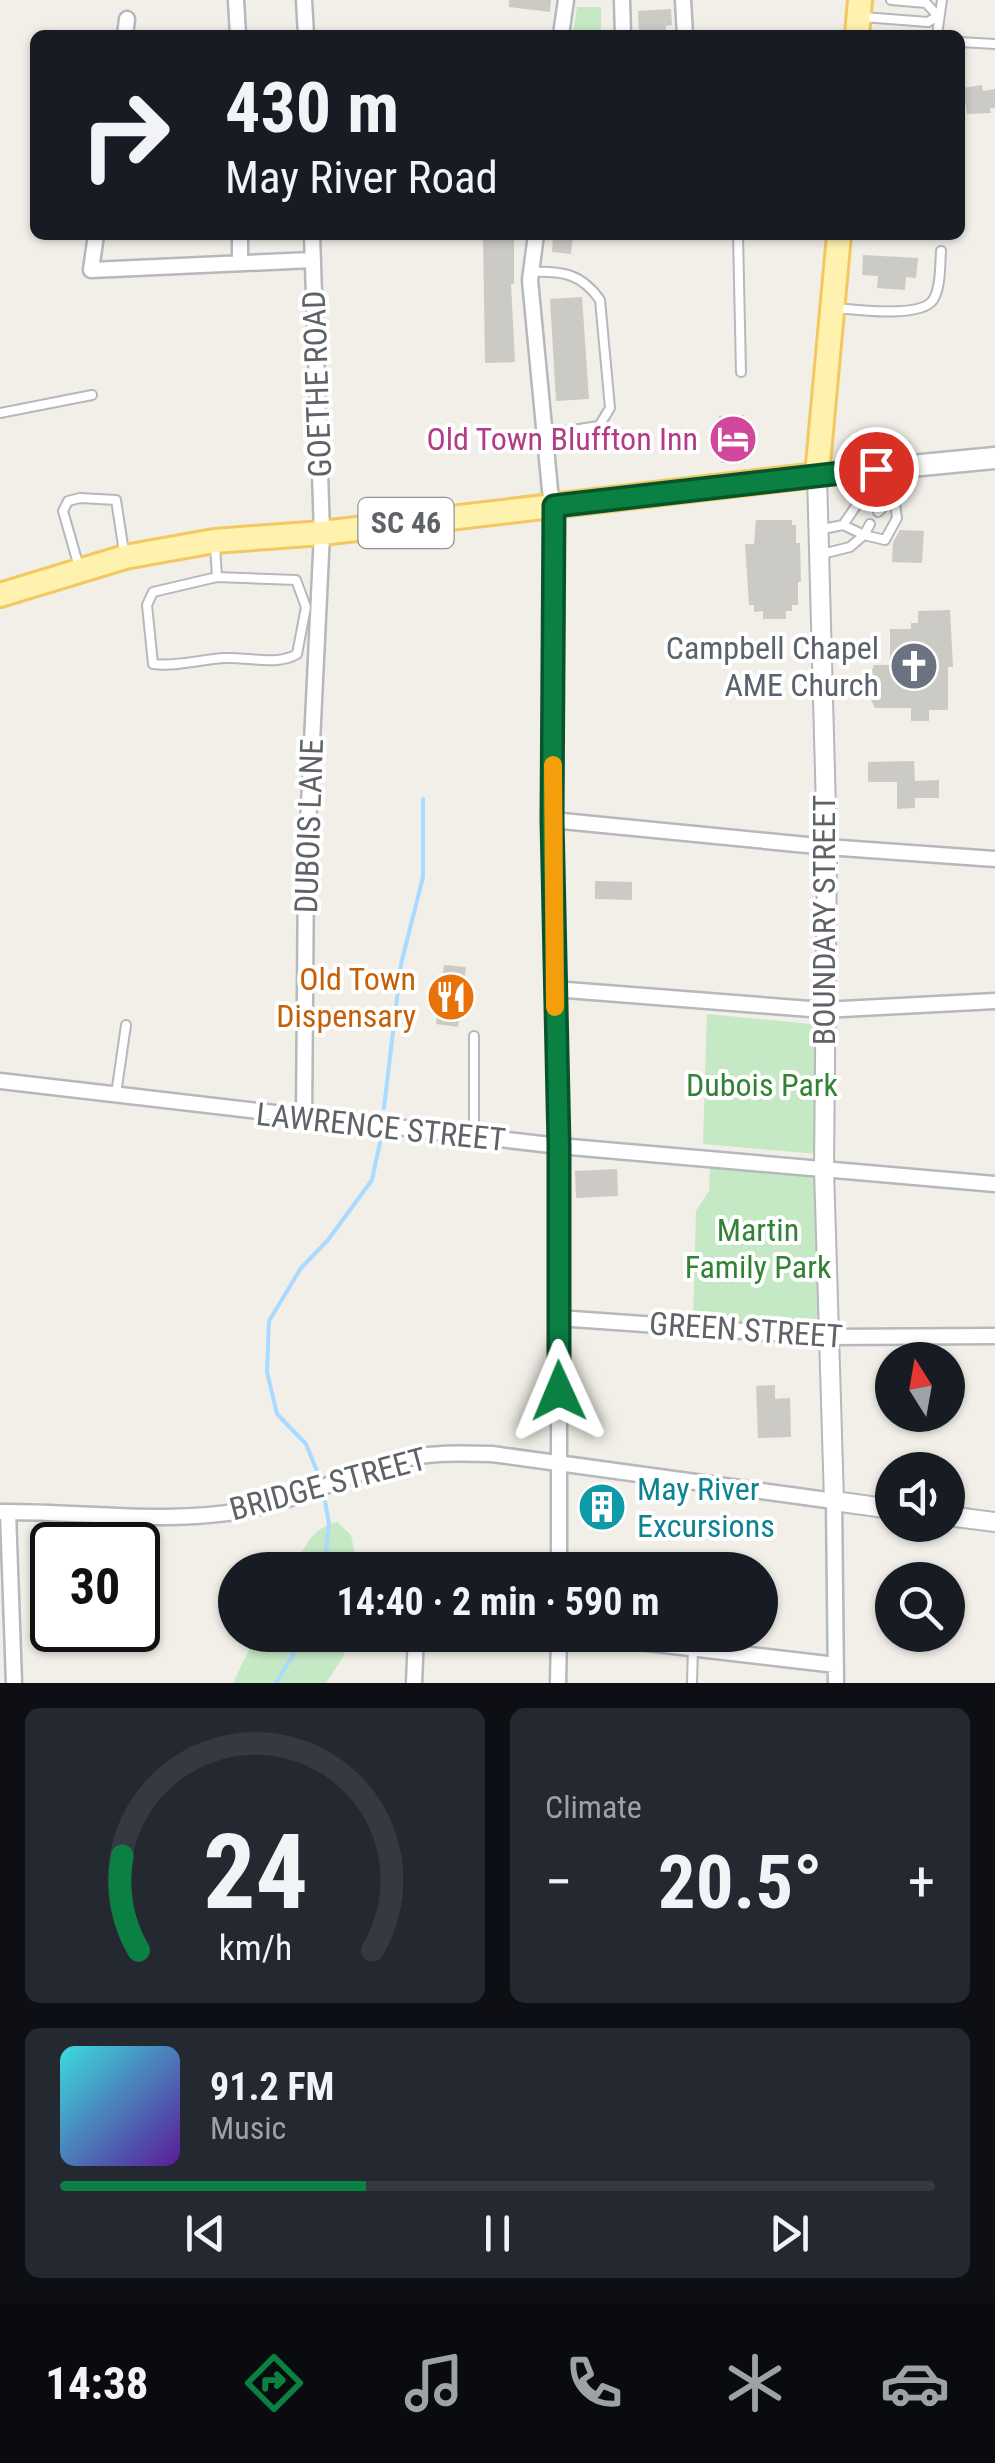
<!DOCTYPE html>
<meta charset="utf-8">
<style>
body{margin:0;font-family:"Roboto Condensed",sans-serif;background:#242831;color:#f1f3f6;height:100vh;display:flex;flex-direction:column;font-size:38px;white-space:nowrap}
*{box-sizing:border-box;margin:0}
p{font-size:32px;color:#9ea1a6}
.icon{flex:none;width:55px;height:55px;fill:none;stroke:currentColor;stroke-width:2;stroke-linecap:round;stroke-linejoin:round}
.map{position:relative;height:1683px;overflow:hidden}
.sheet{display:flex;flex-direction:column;gap:25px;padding:25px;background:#0d0f14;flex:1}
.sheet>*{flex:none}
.guide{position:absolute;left:30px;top:30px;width:935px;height:210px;border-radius:15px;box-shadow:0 2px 8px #0004;background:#171b24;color:#f1f3f6;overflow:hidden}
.needle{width:65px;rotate:349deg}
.fabs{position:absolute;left:875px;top:1342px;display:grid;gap:20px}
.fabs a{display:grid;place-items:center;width:90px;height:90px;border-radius:50%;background:#171b24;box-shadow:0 2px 8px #0004;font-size:50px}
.speed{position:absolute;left:30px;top:1522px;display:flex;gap:20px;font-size:50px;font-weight:700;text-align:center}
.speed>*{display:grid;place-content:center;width:130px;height:130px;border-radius:50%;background:#171b24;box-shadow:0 2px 8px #0004;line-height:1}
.speed .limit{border:5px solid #111;border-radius:15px;background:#fff;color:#111}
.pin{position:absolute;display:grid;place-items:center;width:85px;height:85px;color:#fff;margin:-42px;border:5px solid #fff;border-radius:50%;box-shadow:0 2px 10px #0007}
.me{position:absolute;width:110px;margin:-55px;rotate:359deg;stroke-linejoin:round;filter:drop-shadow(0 0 8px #0008)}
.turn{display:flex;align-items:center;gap:35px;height:210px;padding:0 30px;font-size:45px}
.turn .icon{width:130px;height:130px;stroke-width:2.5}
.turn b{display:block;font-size:70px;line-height:85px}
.big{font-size:75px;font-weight:700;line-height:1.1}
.sheet .card{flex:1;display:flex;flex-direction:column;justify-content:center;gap:15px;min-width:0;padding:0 35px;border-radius:15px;background:#242831}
.sheet .dial{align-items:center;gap:0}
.dial svg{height:260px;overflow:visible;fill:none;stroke:#363941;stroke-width:7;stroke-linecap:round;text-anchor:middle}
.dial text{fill:#f1f3f6;stroke:none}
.song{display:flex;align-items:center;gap:30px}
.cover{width:120px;height:120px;border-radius:15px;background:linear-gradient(135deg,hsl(180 70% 55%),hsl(270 70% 35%))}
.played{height:10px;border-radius:5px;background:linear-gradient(90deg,#0b8043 35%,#363941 35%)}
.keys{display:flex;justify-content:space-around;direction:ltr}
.heat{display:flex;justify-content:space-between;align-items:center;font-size:55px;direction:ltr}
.sheet .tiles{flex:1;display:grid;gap:25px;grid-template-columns:1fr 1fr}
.card:last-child{grid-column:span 2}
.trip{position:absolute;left:218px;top:1552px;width:560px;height:100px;border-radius:50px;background:#171b24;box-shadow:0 2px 8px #0004;font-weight:700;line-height:100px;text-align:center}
.tabs{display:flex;height:160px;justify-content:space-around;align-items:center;background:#090b0e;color:#9ea1a6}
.tabs .icon{width:70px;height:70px}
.tabs .current{color:#0b8043}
.tabs b{font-size:45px;color:#f1f3f6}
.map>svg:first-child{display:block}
.green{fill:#c5e8c5}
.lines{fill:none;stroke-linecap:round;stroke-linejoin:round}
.stream{stroke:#aadaff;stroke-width:4}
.building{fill:#cccac5}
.service-casing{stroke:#b5b8bc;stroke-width:12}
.minor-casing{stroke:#b5b8bc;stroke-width:19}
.tertiary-casing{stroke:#b5b8bc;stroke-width:22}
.secondary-casing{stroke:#b6babf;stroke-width:25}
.primary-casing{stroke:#f2c960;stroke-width:28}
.service{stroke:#fff;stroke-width:8}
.minor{stroke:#fff;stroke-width:14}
.tertiary{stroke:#fff;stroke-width:18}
.secondary{stroke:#fff;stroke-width:20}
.primary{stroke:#fff2af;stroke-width:22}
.route-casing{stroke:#07532c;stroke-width:25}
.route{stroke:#0b8043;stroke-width:18}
.slow{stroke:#f59e0b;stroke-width:18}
.labels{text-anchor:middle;stroke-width:8;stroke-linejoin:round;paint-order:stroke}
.shield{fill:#fff;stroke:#8f9295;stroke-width:2.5}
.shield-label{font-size:30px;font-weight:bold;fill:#5f6368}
.street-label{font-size:32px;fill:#5f6368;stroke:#fff}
.hotel-label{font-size:32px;fill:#b23c85;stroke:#fff;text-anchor:end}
.worship-label{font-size:32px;fill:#5b616d;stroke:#fff;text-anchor:end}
.food-label{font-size:32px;fill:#c56008;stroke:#fff;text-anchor:end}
.park-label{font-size:32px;fill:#348238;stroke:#fff}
.culture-label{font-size:32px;fill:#0d838f;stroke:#fff;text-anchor:start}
</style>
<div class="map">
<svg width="995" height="1683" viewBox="0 0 995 1683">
<rect width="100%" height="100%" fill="#f1efe8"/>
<!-- green -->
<path class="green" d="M577,7H601V35H573Z
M707,1014L821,1025L818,1154L703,1144Z
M710,1168L819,1176L823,1329L693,1321L696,1211L709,1191Z
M337,1522L351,1535L358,1570H292C303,1550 312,1527 337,1522Z
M256,1635H350L343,1657L326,1683H233Z"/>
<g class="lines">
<!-- stream -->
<path class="stream" d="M384,1108L401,964L423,877V799
M321,1481L306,1444L277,1414L267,1372L269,1321L301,1268L328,1240L372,1180L382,1133
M323,1490L329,1524L324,1570
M276,1683L305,1635"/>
</g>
<!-- building -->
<path class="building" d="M509,0H551L550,12L509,7Z
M671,9L672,25L666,26V35H639L638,11Z
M982,85L983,91L995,89V108H990L991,113L967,114L963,88Z
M483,235H514V284H511L515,362L485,363Z
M553,235H573L571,254L552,252Z
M863,255L918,258L916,278L906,277L905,290L877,288L878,276L862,275Z
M582,297L589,399L556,401L550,299Z
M744,415L746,462L721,463L719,416Z
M756,520H792V525H796V543H800L801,582H798V605H792V611H786V619H763V611L754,612V605H749L745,544H754Z
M900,530L924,531L922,563L892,562L893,542Z
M950,610L953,667H948V710H929V721H911V708H875L870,698H865V676H870L874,665H890V629H911V623H918V611Z
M914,761L915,781L939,780V798H915V808L897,809V782H868V762Z
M595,881L632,882V900L595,899Z
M444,965L466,967L458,1027L436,1024Z
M617,1169L618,1196L576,1198L575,1171Z
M775,1385V1399L790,1398L791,1437L758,1438L756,1386Z
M584,1494L621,1495V1520L611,1526L584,1525Z"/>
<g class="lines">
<!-- service casing -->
<g class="service-casing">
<path id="service" d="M863,17L928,22L938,16L926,3L891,0
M937,35L942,0
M960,42L995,44
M738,235L741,372
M531,272C562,271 581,273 600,300L610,408L599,426L546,434
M837,308C857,310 921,318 933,300C941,288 940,264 941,251
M0,413L92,395
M878,512L902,489L905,471
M818,530L843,525L864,535L870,524
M215,546L217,577
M822,554L850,547L864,535L885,540L897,518L894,497L860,500L843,525
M79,567L63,511L68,501L80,498L116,500L124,552
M217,577L296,580L306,607L297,654C278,666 248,657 226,658C201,659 178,667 153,664L147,605L153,592Z
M116,1094L126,1025
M474,1136V1036
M692,1683L693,1648"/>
</g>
<!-- minor casing -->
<g class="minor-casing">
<path id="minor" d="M236,0L238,35
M304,0L306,35
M622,0L623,35
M683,0L685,35
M125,35L127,19
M561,35L566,0
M96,235L91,270L312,260
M240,235V261
M536,235L530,280L550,490L556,522L552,820L559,1146V1570
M552,820L827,847L995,859
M554,989L823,1010L995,1001
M0,1081L559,1146L995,1184
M304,1119L306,868L322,533L312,235
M558,1318L829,1337L995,1336
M0,1512C81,1511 166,1525 246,1510C297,1500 344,1477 393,1462C426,1452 459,1453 492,1454L834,1501L836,1683
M8,1512L14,1683
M579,1635L836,1665
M414,1683L416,1635
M558,1683L559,1635"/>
</g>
<!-- tertiary casing -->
<g class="tertiary-casing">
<path id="tertiary" d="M817,475L827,847L824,1169L834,1501L892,1509
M948,1516L995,1522"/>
</g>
<!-- secondary casing -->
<g class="secondary-casing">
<path id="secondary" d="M817,475L995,458"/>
</g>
<!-- primary casing -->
<g class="primary-casing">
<path id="primary" d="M857,35L860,0
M0,595L125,557L214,541L322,533L817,475L839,235"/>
</g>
<!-- service -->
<use href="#service" class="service"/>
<!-- minor -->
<use href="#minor" class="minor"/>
<!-- tertiary -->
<use href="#tertiary" class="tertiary"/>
<!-- secondary -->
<use href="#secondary" class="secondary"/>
<!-- primary -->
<use href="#primary" class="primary"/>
</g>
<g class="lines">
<!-- route casing -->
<g class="route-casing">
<path id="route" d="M559,1391V1146L552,820L554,506L876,469"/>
</g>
<!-- route -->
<use href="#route" class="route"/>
<!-- slow -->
<path class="slow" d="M553,765L555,1007"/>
</g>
<!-- icons -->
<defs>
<g id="hotel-disc" transform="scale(2.5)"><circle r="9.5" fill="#d1479c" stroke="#fff"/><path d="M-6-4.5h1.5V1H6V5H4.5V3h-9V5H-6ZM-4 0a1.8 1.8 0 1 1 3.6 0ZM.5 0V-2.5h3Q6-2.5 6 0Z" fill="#fff"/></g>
<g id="church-disc" transform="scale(2.5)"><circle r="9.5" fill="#6b7280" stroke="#fff"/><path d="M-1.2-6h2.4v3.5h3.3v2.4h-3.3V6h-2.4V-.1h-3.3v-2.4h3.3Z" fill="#fff"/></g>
<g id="restaurant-disc" transform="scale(2.5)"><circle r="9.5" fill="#e8710a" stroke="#fff"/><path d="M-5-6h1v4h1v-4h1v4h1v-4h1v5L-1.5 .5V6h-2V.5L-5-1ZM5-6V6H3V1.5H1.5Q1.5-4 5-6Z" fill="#fff"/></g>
<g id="building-disc" transform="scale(2.5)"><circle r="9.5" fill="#0f9aa8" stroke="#fff"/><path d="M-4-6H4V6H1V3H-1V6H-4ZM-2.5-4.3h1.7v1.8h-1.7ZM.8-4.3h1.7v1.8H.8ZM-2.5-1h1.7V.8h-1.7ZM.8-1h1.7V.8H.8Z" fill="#fff"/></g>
</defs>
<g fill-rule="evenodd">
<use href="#hotel-disc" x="733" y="439"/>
<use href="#church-disc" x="914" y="666"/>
<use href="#restaurant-disc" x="451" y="997"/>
<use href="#building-disc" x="602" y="1507"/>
</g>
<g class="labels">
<!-- shield labels -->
<rect class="shield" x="358.5" y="498" width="95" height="50" rx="8"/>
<g class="shield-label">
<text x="406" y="533">SC 46</text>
</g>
<!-- street labels -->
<g class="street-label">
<text transform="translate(317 384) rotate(-92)" y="11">GOETHE ROAD</text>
<text transform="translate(309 826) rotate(-88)" y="11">DUBOIS LANE</text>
<text transform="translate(824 920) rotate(-90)" y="11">BOUNDARY STREET</text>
<text transform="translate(381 1127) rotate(6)" y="11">LAWRENCE STREET</text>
<text transform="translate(746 1330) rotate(4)" y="11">GREEN STREET</text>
<text transform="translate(328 1484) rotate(-15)" y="11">BRIDGE STREET</text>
</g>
<!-- hotel labels -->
<g class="hotel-label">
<text x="698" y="450">Old Town Bluffton Inn</text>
</g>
<!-- worship labels -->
<g class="worship-label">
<text x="879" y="659">Campbell Chapel<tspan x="879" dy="37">AME Church</tspan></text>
</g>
<!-- food labels -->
<g class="food-label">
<text x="416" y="990">Old Town<tspan x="416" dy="37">Dispensary</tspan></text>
</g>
<!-- park labels -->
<g class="park-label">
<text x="762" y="1096">Dubois Park</text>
<text x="758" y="1241">Martin<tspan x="758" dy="37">Family Park</tspan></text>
</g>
<!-- culture labels -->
<g class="culture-label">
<text x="637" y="1500">May River<tspan x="637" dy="37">Excursions</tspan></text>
</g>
</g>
</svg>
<div class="fabs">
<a><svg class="needle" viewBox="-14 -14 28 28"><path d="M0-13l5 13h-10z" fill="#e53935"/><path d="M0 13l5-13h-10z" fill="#9ea1a6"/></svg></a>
<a><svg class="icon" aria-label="sound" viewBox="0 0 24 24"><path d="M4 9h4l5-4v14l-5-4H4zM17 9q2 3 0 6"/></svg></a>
<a><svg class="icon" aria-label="search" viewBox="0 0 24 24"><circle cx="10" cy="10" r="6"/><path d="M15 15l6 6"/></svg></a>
</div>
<div class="speed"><div class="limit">30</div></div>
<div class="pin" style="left:876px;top:469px;background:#d93025"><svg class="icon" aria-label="arrive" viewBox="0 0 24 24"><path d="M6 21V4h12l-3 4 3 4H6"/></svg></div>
<svg class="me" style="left:559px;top:1391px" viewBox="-20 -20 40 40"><path d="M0-17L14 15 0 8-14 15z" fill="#0b8043" stroke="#fff" stroke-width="4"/></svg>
<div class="trip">14:40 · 2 min · 590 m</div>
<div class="guide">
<div class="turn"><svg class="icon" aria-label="right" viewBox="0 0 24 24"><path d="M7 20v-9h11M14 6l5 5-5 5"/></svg><div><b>430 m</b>May River Road</div></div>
</div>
</div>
<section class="sheet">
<div class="tiles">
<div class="card dial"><svg viewBox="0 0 100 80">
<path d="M14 69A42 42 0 1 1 86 69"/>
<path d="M14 69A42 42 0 0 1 9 40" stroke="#0b8043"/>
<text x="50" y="56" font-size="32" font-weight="700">24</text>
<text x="50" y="72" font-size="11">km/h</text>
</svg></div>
<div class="card"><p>Climate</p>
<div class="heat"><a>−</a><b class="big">20.5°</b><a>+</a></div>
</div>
<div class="card">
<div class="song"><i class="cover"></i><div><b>91.2 FM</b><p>Music</p></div></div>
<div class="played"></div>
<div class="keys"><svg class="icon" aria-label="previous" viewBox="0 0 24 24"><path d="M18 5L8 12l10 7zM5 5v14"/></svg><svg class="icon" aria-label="pause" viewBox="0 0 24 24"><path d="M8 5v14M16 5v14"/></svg><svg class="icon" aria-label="next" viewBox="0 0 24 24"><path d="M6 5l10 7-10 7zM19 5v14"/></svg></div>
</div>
</div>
</section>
<nav class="tabs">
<b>14:38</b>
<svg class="icon current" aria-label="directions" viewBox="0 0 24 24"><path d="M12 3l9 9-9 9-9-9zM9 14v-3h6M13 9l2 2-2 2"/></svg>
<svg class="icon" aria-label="music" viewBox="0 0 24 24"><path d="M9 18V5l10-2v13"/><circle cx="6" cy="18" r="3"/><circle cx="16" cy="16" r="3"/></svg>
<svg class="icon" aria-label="phone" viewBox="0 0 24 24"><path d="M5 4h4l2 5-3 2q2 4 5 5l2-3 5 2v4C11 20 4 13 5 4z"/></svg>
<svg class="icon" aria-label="climate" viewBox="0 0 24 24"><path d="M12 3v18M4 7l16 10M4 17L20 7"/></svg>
<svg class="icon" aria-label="car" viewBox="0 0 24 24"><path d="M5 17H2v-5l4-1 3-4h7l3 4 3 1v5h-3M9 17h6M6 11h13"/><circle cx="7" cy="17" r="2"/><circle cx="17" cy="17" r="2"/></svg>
</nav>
